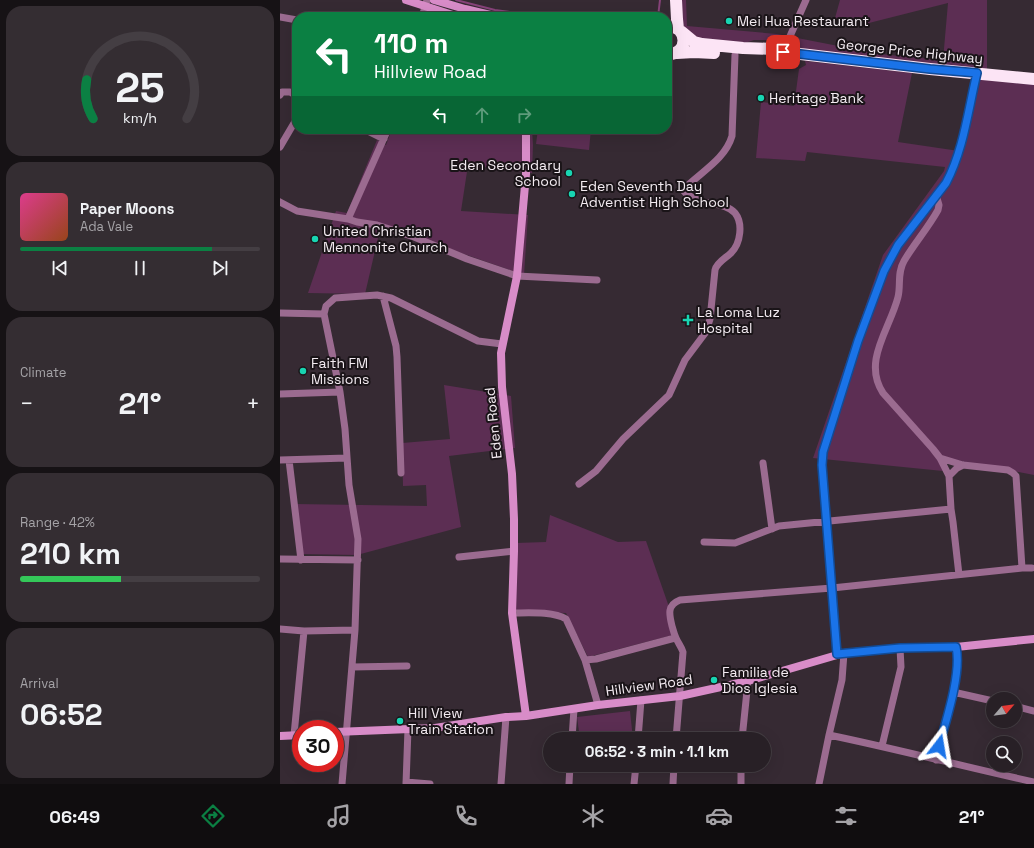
<!DOCTYPE html>
<meta charset="utf-8">
<style>
body{margin:0;font-family:"Space Grotesk",sans-serif;background:#342d32;color:#f1f3f6;height:100vh;display:flex;flex-direction:column;font-size:15px;white-space:nowrap}
*{box-sizing:border-box;margin:0}
p{font-size:13px;color:#a5a3a7}
.icon{flex:none;width:22px;height:22px;fill:none;stroke:currentColor;stroke-width:2;stroke-linecap:round;stroke-linejoin:round}
.map{position:relative;flex:1;overflow:hidden}
.sheet{display:flex;flex-direction:column;gap:6px;padding:6px;background:#161215;width:280px}
.sheet>*{flex:none}
.hud{position:absolute;left:12px;top:12px;width:380px;height:122px;border-radius:16px;box-shadow:0 4px 16px #0002,0 0 0 1px #443e43;background:#0b8043;color:#fff;overflow:hidden}
.needle{width:26px;rotate:61deg}
.controls{position:absolute;left:706px;top:692px;display:grid;gap:8px}
.controls a{display:grid;place-items:center;width:36px;height:36px;border-radius:50%;background:#282026;box-shadow:0 4px 16px #0002,0 0 0 1px #443e43;font-size:20px}
.speed{position:absolute;left:12px;top:720px;display:flex;gap:8px;font-size:20px;font-weight:700;text-align:center}
.speed>*{display:grid;place-content:center;width:52px;height:52px;border-radius:50%;background:#282026;box-shadow:0 4px 16px #0002,0 0 0 1px #443e43;line-height:1}
.speed .limit{border:6px solid #d22;background:#fff;color:#111}
.pin{position:absolute;display:grid;place-items:center;width:34px;height:34px;color:#fff;margin:-17px;border-radius:8px;box-shadow:0 2px 6px #0006}
.me{position:absolute;width:44px;margin:-22px;rotate:14deg;stroke-linejoin:round;filter:drop-shadow(0 0 3px #0008)}
.turn{display:flex;align-items:center;gap:14px;height:84px;padding:0 16px;font-size:18px}
.turn .icon{width:52px;height:52px;stroke-width:2.5}
.turn b{display:block;font-size:28px;line-height:34px}
.lanes{display:flex;align-items:center;height:38px;padding:0 16px;background:#0003;justify-content:center;gap:20px;direction:ltr}
.lanes .off{opacity:.35}
.big{font-size:30px;font-weight:800;line-height:1.1}
.sheet .tile{flex:1;display:flex;flex-direction:column;justify-content:center;gap:6px;min-width:0;padding:0 14px;border-radius:16px;background:#342d32}
.sheet .dial{align-items:center;gap:0}
.dial svg{height:104px;overflow:visible;fill:none;stroke:#443e43;stroke-width:7;stroke-linecap:round;text-anchor:middle}
.dial text{fill:#f1f3f6;stroke:none}
.song{display:flex;align-items:center;gap:12px}
.cover{width:48px;height:48px;border-radius:6px;background:linear-gradient(135deg,hsl(330 70% 55%),hsl(20 70% 35%))}
.played{height:4px;border-radius:2px;background:linear-gradient(90deg,#0b8043 80%,#443e43 80%)}
.keys{display:flex;justify-content:space-around;direction:ltr}
.heat{display:flex;justify-content:space-between;align-items:center;font-size:22px;direction:ltr}
.charge{height:6px;border-radius:3px;background:linear-gradient(90deg,#34c759 42%,#443e43 0)}
.trip{position:absolute;left:263px;top:732px;width:228px;height:40px;border-radius:20px;background:#282026;box-shadow:0 4px 16px #0002,0 0 0 1px #443e43;font-weight:800;line-height:40px;text-align:center}
.tab-bar{display:flex;height:64px;justify-content:space-around;align-items:center;background:#100d0f;color:#a5a3a7}
.tab-bar .icon{width:28px;height:28px}
.tab-bar .on{color:#0b8043}
.tab-bar b{font-size:18px;color:#f1f3f6}
main{display:flex;flex:1;min-height:0}
.map>svg:first-child{display:block}
.green{fill:#5c2e53}
.lines{fill:none;stroke-linecap:round;stroke-linejoin:round}
.stream{stroke:#864379;stroke-width:2}
.street{stroke:#9b6b90;stroke-width:7}
.secondary{stroke:#d88cc8;stroke-width:8}
.highway{stroke:#fce4f5;stroke-width:12}
.route-casing{stroke:#114b97;stroke-width:10}
.route{stroke:#1a73e8;stroke-width:7}
.poi-dot{fill:#18d5b2;stroke:#1a1418;stroke-width:1.5}
.labels{text-anchor:middle;stroke-width:4;stroke-linejoin:round;paint-order:stroke}
.poi-label{font-size:14px;fill:#f3ebf1;stroke:#1a1418;text-anchor:start}
.street-label{font-size:14px;fill:#f3ebf1;stroke:#1a1418}
</style>
<main>
<section class="sheet">
<div class="tile dial"><svg viewBox="0 0 100 80">
<path d="M14 69A42 42 0 1 1 86 69"/>
<path d="M14 69A42 42 0 0 1 9 39" stroke="#0b8043"/>
<text x="50" y="56" font-size="32" font-weight="700">25</text>
<text x="50" y="72" font-size="11">km/h</text>
</svg></div>
<div class="tile">
<div class="song"><i class="cover"></i><div><b>Paper Moons</b><p>Ada Vale</p></div></div>
<div class="played"></div>
<div class="keys"><svg class="icon" aria-label="previous" viewBox="0 0 24 24"><path d="M18 5L8 12l10 7zM5 5v14"/></svg><svg class="icon" aria-label="pause" viewBox="0 0 24 24"><path d="M8 5v14M16 5v14"/></svg><svg class="icon" aria-label="next" viewBox="0 0 24 24"><path d="M6 5l10 7-10 7zM19 5v14"/></svg></div>
</div>
<div class="tile"><p>Climate</p>
<div class="heat"><a>−</a><b class="big">21°</b><a>+</a></div>
</div>
<div class="tile"><p>Range · 42%</p><b class="big">210 km</b><div class="charge"></div></div>
<div class="tile"><p>Arrival</p><b class="big">06:52</b></div>
</section>
<div class="map">
<svg width="754" height="784" viewBox="0 0 754 784">
<rect width="100%" height="100%" fill="#362a33"/>
<!-- green -->
<path class="green" d="M401,0H406L407,26L497,34L599,54L663,60L668,3L585,24L555,18L560,0H707V70L525,51L488,40H474L465,43L417,38L404,27L402,22Z
M525,61L632,73L618,142L679,151L695,78L754,83V475L659,457L663,471L533,458L603,255L664,171L665,167L527,152L525,161L476,158L481,102L514,106L519,69L526,65Z
M112,129H252L253,145L252,173L188,165L181,211L248,215L244,275L101,225L85,294L28,293L56,211L67,213L97,140L106,145Z
M258,129H311L309,150L256,144Z
M164,385L231,396L235,448L169,456L181,527L77,555L21,554L14,504L147,506L146,485L123,486L122,443L170,439Z
M270,515L338,542L366,541L388,604L393,635L308,657L286,613L236,611V543L266,542Z
M350,711L353,739H300L297,717Z"/>
<g class="lines">
<!-- stream -->
<path class="stream" d="M176,0L215,10L253,15
M263,16L269,17
M378,17L380,0"/>
<!-- street -->
<path class="street" d="M0,17L17,20
M142,17L147,0
M503,52L526,0
M0,95L2,92H10L17,96
M84,129L104,139
M0,147L17,118
M656,195L659,205L658,210C648,228 634,244 624,261C617,273 621,285 618,297C610,329 582,361 603,393L653,449L660,458L669,476L671,509L673,522L679,575
M0,202L17,211L68,219L77,222L97,225L134,237L187,259L237,276L317,280
M68,219L108,129
M103,296L116,346L117,357L121,473
M0,313L44,314
M0,394L60,392
M660,458L683,465L728,470L733,473L736,476L742,568
M0,460L67,458
M9,460L21,560
M483,463L492,529
M669,476L677,468L683,465
M299,484L316,471L343,439L389,395L405,360L426,332L430,319L435,270C437,262 446,258 451,253C461,243 463,223 455,213C444,200 416,207 403,190C419,173 445,160 452,136L455,55
M424,542L455,543L499,526L671,509
M179,557L234,551
M0,559L78,560
M232,613C247,613 273,611 286,619L305,660L318,705
M0,629L24,631L75,630
M557,654L542,465L543,452L578,341L604,271L611,256L618,245L666,183C684,150 689,110 697,73
M305,660L316,659L395,638
M72,667L127,666
M673,692L713,701
M735,706L754,711
M14,735L24,631
M549,735C617,749 685,767 754,782
M292,739L294,709
M358,739L361,700
M396,739L403,652C401,646 398,643 396,638C394,634 393,629 392,626C389,614 387,605 400,600L552,588L742,568H752
M462,739L468,681
M602,746L621,667L620,648
M656,760C663,732 682,673 676,647
M126,782L150,784
M62,784L75,630L78,539L69,485L65,429L60,392L44,314L46,306L55,298L97,295L111,298L198,341L222,344
M126,784L128,729
M221,784L226,717
M289,784L290,765
M354,784L356,765
M393,784L394,765
M461,784V765
M539,784L549,735L562,680L564,653"/>
<!-- secondary -->
<path class="secondary" d="M126,0L179,17
M154,0L185,9L219,17
M246,716L232,613L234,551V519L232,474L222,387L221,353L237,276L246,174V129
M55,732L155,728L226,717L246,716L318,705L400,696L468,681L564,653L620,648L676,647L754,639
M0,736L21,735"/>
<!-- highway -->
<path class="highway" d="M396,0L397,19L398,29
M387,26C409,25 409,56 387,54
M402,32L414,42L422,44L463,48L495,49L503,52L650,69L754,79
M397,53L414,52L434,53"/>
</g>
<g class="lines">
<!-- route casing -->
<g class="route-casing">
<path id="route" d="M503,52L650,69L697,73C688,110 684,149 666,183L618,245L604,271L578,341L543,452L542,465L557,654L620,648L676,647C682,672 666,721 659,746"/>
</g>
<!-- route -->
<use href="#route" class="route"/>
</g>
<!-- markers -->
<g class="poi-dot">
<circle cx="449" cy="21" r="4"/>
<circle cx="481" cy="98" r="4"/>
<circle cx="289" cy="173" r="4"/>
<circle cx="292" cy="194" r="4"/>
<circle cx="35" cy="239" r="4"/>
<path d="M406 314h4v4h4v4h-4v4h-4v-4h-4v-4h4z"/>
<circle cx="23" cy="371" r="4"/>
<circle cx="434" cy="680" r="4"/>
<circle cx="120" cy="721" r="4"/>
</g>
<g class="labels">
<!-- poi labels -->
<g class="poi-label">
<text x="457" y="26">Mei Hua Restaurant</text>
<text x="489" y="103">Heritage Bank</text>
<text x="281" y="170" text-anchor="end">Eden Secondary<tspan x="281" dy="16">School</tspan></text>
<text x="300" y="191">Eden Seventh Day<tspan x="300" dy="16">Adventist High School</tspan></text>
<text x="43" y="236">United Christian<tspan x="43" dy="16">Mennonite Church</tspan></text>
<text x="417" y="317">La Loma Luz<tspan x="417" dy="16">Hospital</tspan></text>
<text x="31" y="368">Faith FM<tspan x="31" dy="16">Missions</tspan></text>
<text x="442" y="677">Familia de<tspan x="442" dy="16">Dios Iglesia</tspan></text>
<text x="128" y="718">Hill View<tspan x="128" dy="16">Train Station</tspan></text>
</g>
<!-- street labels -->
<g class="street-label">
<text transform="translate(630 51) rotate(6)" y="5">George Price Highway</text>
<text transform="translate(213 423) rotate(-96)" y="5">Eden Road</text>
<text transform="translate(369 685) rotate(-8)" y="5">Hillview Road</text>
</g>
</g>
</svg>
<div class="controls">
<a><svg class="needle" viewBox="-14 -14 28 28"><path d="M0-13l5 13h-10z" fill="#e53935"/><path d="M0 13l5-13h-10z" fill="#a5a3a7"/></svg></a>
<a><svg class="icon" aria-label="search" viewBox="0 0 24 24"><circle cx="10" cy="10" r="6"/><path d="M15 15l6 6"/></svg></a>
</div>
<div class="speed"><div class="limit">30</div></div>
<div class="pin" style="left:503px;top:52px;background:#d93025"><svg class="icon" aria-label="arrive" viewBox="0 0 24 24"><path d="M6 21V4h12l-3 4 3 4H6"/></svg></div>
<svg class="me" style="left:659px;top:746px" viewBox="-20 -20 40 40"><path d="M0-17L14 15 0 8-14 15z" fill="#1a73e8" stroke="#fff" stroke-width="4"/></svg>
<div class="trip">06:52 · 3 min · 1.1 km</div>
<div class="hud">
<div class="turn"><svg class="icon" aria-label="left" viewBox="0 0 24 24"><path d="M17 20v-9H6M10 6l-5 5 5 5"/></svg><div><b>110 m</b>Hillview Road</div></div>
<div class="lanes"><svg class="icon" aria-label="left" viewBox="0 0 24 24"><path d="M17 20v-9H6M10 6l-5 5 5 5"/></svg><svg class="icon off" aria-label="ahead" viewBox="0 0 24 24"><path d="M12 20V5M6 11l6-6 6 6"/></svg><svg class="icon off" aria-label="right" viewBox="0 0 24 24"><path d="M7 20v-9h11M14 6l5 5-5 5"/></svg></div>
</div>
</div>
</main>
<nav class="tab-bar">
<b>06:49</b>
<svg class="icon on" aria-label="directions" viewBox="0 0 24 24"><path d="M12 3l9 9-9 9-9-9zM9 14v-3h6M13 9l2 2-2 2"/></svg>
<svg class="icon" aria-label="music" viewBox="0 0 24 24"><path d="M9 18V5l10-2v13"/><circle cx="6" cy="18" r="3"/><circle cx="16" cy="16" r="3"/></svg>
<svg class="icon" aria-label="phone" viewBox="0 0 24 24"><path d="M5 4h4l2 5-3 2q2 4 5 5l2-3 5 2v4C11 20 4 13 5 4z"/></svg>
<svg class="icon" aria-label="climate" viewBox="0 0 24 24"><path d="M12 3v18M4 7l16 10M4 17L20 7"/></svg>
<svg class="icon" aria-label="car" viewBox="0 0 24 24"><path d="M5 17H2v-5l4-1 3-4h7l3 4 3 1v5h-3M9 17h6M6 11h13"/><circle cx="7" cy="17" r="2"/><circle cx="17" cy="17" r="2"/></svg>
<svg class="icon" aria-label="filters" viewBox="0 0 24 24"><path d="M4 7h16M4 17h16"/><circle cx="9" cy="7" r="2"/><circle cx="15" cy="17" r="2"/></svg>
<b>21°</b>
</nav>
